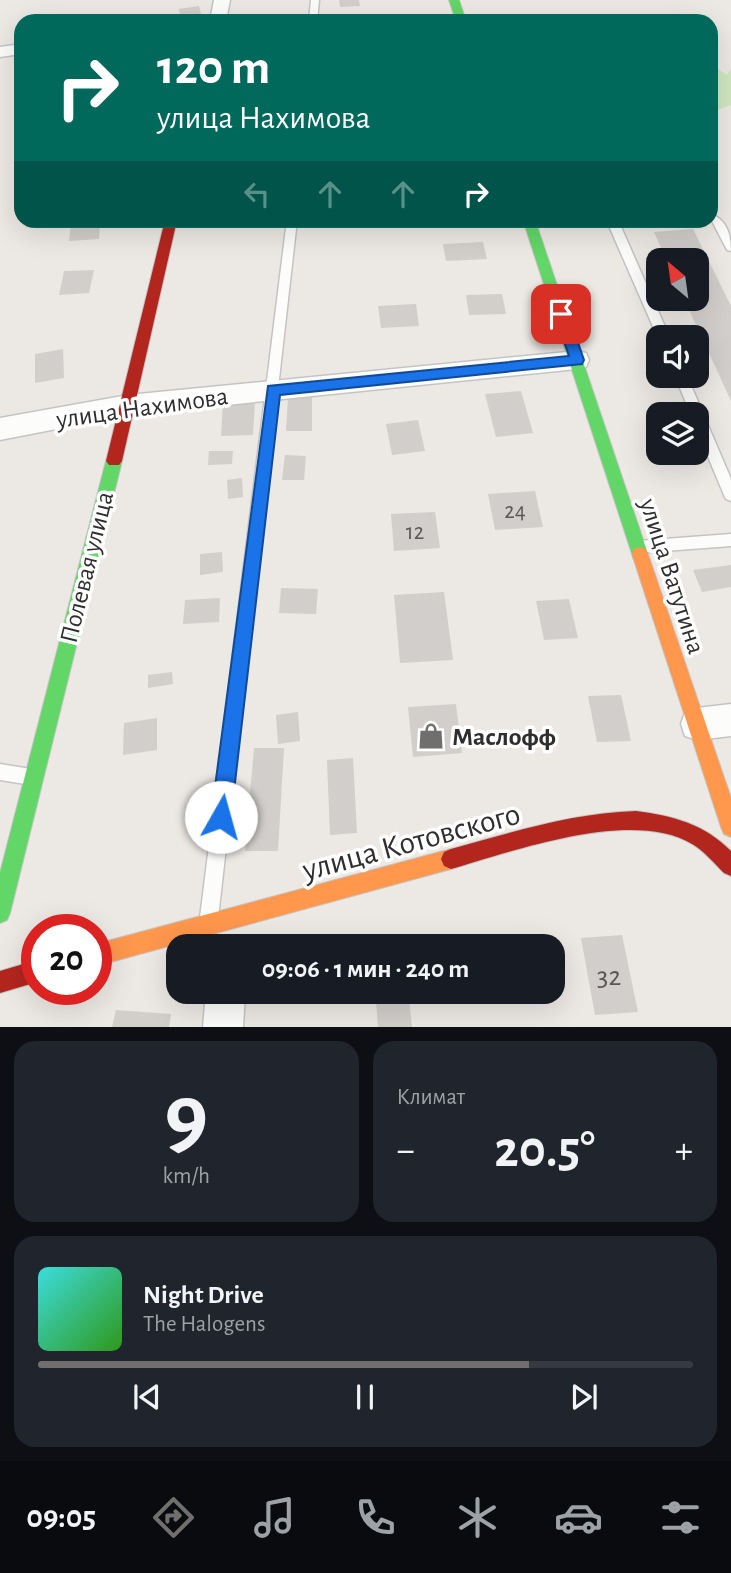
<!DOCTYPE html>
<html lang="ru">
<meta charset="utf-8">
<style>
body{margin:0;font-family:"Alegreya Sans",sans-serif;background:#20242c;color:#f1f3f6;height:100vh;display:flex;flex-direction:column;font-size:26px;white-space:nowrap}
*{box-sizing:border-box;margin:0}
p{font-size:23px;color:#9ea1a6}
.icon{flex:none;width:38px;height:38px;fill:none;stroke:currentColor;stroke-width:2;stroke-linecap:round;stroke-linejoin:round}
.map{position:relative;height:1027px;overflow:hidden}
.details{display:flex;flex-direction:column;gap:14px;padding:14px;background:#0d0f14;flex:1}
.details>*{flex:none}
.hud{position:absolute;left:14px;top:14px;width:704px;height:214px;border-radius:21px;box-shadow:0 7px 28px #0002;background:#00695c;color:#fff;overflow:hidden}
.needle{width:46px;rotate:331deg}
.buttons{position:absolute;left:646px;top:248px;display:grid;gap:14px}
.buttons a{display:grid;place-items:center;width:63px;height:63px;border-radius:14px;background:#171b24;box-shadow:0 7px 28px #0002;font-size:35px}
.speed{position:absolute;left:21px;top:914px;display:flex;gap:14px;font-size:35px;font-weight:700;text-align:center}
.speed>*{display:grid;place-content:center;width:91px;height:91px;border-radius:50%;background:#171b24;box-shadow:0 7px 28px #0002;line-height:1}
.speed .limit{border:10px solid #d22;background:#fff;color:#111}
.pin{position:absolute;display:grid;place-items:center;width:60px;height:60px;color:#fff;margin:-30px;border-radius:14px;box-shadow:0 4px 10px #0006}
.me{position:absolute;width:77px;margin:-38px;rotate:7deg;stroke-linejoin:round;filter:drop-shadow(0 0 5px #0008)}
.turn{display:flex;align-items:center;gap:24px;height:147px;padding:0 28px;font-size:32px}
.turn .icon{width:91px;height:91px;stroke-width:2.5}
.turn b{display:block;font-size:49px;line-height:60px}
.lanes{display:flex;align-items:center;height:66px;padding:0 28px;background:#0003;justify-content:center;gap:35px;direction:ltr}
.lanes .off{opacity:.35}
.big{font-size:52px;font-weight:700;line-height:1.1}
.details .card{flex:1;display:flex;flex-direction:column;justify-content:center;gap:10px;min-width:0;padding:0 24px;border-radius:21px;background:#20242c}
.details .dial{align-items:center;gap:0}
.dial b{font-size:91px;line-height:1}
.song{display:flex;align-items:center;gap:21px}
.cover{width:84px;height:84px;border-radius:10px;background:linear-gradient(135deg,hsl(180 70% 55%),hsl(110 70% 35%))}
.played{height:7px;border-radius:4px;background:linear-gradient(90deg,#706f6e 75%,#363941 75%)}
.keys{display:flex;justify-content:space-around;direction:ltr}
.heat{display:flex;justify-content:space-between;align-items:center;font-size:38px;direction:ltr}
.details .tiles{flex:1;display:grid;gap:14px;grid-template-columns:1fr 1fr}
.card:last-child{grid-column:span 2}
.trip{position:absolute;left:166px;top:934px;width:399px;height:70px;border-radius:21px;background:#171b24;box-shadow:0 7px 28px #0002;font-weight:700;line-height:70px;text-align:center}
.tab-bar{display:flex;height:112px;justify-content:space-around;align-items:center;background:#090b0e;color:#9ea1a6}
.tab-bar .icon{width:49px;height:49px}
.tab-bar .selected{color:#706f6e}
.tab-bar b{font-size:32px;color:#f1f3f6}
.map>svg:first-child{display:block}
.green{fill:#cee6be}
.building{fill:#d1cecb}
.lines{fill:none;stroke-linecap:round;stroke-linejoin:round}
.lane-casing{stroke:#c5c4c5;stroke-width:3}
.street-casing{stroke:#c5c4c5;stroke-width:3}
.fast-casing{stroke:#c5c4c5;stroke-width:2}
.slow-casing{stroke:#c5c4c5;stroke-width:2}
.jam-casing{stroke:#c5c4c5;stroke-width:2}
.lane{fill:#fcfcfb;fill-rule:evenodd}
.street{fill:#fcfcfb;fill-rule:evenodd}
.fast{fill:#63d668;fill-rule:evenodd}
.slow{fill:#ff974d;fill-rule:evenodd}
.jam{fill:#b3261e;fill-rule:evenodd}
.route{fill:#1a73e8;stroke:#114b97;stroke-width:2}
.labels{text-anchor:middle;stroke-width:7;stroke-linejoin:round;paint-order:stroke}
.number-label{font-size:23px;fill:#585857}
.street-label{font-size:26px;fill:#2e2e2e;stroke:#fff}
.poi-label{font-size:26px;font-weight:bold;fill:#2e2e2e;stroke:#fff;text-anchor:start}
.near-number-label{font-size:28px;fill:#585857}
.near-street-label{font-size:32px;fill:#2e2e2e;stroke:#fff}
</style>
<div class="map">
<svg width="731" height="1027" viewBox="0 0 731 1027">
<rect width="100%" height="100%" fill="#ece8e4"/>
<!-- green -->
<path class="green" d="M711,64L727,75L731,69V105L711,112Z"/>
<!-- building -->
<path class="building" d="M339,0H359L360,6L340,7Z
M199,6L201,14L180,16L179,9Z
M100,223L99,239L69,241L71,225Z
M693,229L731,306V401L684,299H696V261H667L654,232Z
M483,242L487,259L446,261L443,244Z
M94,270L89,293L59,295L64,271Z
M502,294L506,314L469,315L466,295Z
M416,304L419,326L381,328L378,306Z
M63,349L64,378L35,383V354Z
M521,391L533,433L496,437L485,394Z
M312,397V431H286L288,398Z
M255,401L253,435L221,436L223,402Z
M418,420L425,451L392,455L386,424Z
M209,451H233L232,464L208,465Z
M285,455L306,456L304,480H282Z
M242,478L243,497L228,499L227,480Z
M535,491L543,527L495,530L488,494Z
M435,512L440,548L394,551L391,514Z
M222,552L223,572L200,575V554Z
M731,565V587L702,592L693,570Z
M281,588L318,589L316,614L279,613Z
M444,592L453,660L400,663L394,595Z
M220,598L219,622L183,624L185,600Z
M569,599L578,638L544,640L536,601Z
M172,672L173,684L148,688V675Z
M621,695L631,741L597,742L588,696Z
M456,704L462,753L413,757L408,707Z
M298,712L300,741L278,744L276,715Z
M157,718V750L123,755L124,723Z
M254,748H284L278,851H245Z
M353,758L357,833L330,835L327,760Z
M622,935L638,1012L595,1015L581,938Z
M409,998L412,1027H378L376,1001Z
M116,1010L171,1014L169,1027H112Z"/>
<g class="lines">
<!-- lane casing -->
<g class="lane-casing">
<path id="lane" d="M311,0H319L317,21H309Z
M710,214C727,219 731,235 731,251L727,250L712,221L709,220Z
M287,220H297L218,918L216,925L209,927L202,925L200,918Z
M526,220H618L670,338H658L609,226H530L526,224Z
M675,376H687L731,479V501L726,499L724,495L696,428V415H691Z
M731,534V546L638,553L633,552L631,547L633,542L638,541Z
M0,764L37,770L40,776L37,782L31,785L0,780Z"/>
</g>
<!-- street casing -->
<g class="street-casing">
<path id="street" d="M214,0H230L226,21H210Z
M21,44V54L0,57V47Z
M577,351L586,353L589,360L586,367L577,369L128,415L0,440V418L128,395Z
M731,704V736L697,740L685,736L681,724L685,712L697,708Z
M206,992H245L243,1027H203Z"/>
</g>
<!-- fast casing -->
<g class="fast-casing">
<path id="fast" d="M449,0H459L466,21H456Z
M523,220H535L648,554L646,559L640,561L634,559L632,554Z
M114,455L119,457L122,461L10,913L7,920L0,923V873L106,461L109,457Z"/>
</g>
<!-- slow casing -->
<g class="slow-casing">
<path id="slow" d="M640,547L646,549L648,554L731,798V837L724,834L721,827L632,554L634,549Z
M451,849L458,852L461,859L458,866L451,869L96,966V944Z"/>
</g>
<!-- jam casing -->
<g class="jam-casing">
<path id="jam" d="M165,220H177L122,461L119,465H109L106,461Z
M636,811C674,816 704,824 731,851V876L724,873C714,863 704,851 692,844C632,808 514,851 451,869L444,866L441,859L444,852L451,849C513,832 572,813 636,811Z
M37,960V982L0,993V971Z"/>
</g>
<!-- lane -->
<use href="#lane" class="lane"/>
<!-- street -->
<use href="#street" class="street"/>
<!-- fast -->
<use href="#fast" class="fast"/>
<!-- slow -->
<use href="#slow" class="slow"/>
<!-- jam -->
<use href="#jam" class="jam"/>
</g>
<!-- route -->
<path class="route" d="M561,309L568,314L584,360L582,364L280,395L231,817L228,824L221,827L214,824L211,817L268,386L569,356L555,314Z"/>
<!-- icons -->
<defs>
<g id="shop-bare" transform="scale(2.1)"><path d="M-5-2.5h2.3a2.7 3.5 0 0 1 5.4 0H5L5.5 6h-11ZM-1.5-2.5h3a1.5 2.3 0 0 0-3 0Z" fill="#706f6e" stroke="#fff" stroke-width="2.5" paint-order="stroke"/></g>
</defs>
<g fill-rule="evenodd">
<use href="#shop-bare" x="431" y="736"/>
</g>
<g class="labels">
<!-- number labels -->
<g class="number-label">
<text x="515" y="518">24</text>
<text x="415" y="539">12</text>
</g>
<!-- street labels -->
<g class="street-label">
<text transform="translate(142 407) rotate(-8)" y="9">улица Нахимова</text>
<text transform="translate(86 567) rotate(-76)" y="9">Полевая улица</text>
<text transform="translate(673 576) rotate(72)" y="9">улица Ватутина</text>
</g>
<!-- poi labels -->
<g class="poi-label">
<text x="452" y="745">Маслофф</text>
</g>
<!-- near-number labels -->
<g class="near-number-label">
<text x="609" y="985">32</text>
</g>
<!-- near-street labels -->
<g class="near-street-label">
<text transform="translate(411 841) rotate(-15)" y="11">улица Котовского</text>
</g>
</g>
</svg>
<div class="buttons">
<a><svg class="needle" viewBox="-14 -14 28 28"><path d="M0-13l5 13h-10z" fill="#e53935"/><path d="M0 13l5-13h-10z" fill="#9ea1a6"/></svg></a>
<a><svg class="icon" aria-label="sound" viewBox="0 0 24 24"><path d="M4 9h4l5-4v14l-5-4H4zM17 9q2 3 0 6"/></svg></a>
<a><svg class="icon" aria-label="layers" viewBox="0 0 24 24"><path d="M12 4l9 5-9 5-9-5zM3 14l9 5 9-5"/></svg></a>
</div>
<div class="speed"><div class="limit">20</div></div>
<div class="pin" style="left:561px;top:314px;background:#d93025"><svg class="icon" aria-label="arrive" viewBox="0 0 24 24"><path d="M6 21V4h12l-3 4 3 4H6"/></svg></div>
<svg class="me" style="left:221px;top:817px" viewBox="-20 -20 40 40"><circle r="19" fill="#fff"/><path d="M0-13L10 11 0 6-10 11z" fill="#1a73e8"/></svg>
<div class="trip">09:06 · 1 мин · 240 m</div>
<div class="hud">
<div class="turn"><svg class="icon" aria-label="right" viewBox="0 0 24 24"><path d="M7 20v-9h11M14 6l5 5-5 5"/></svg><div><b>120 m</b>улица Нахимова</div></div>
<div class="lanes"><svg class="icon off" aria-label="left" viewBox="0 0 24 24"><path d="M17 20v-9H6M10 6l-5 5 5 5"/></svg><svg class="icon off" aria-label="ahead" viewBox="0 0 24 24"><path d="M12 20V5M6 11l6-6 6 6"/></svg><svg class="icon off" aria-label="ahead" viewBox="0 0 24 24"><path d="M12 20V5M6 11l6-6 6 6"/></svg><svg class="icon" aria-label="right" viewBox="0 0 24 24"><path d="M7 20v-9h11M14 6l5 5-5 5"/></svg></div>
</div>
</div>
<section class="details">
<div class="tiles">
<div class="card dial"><b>9</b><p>km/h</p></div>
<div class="card"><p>Климат</p>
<div class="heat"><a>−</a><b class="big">20.5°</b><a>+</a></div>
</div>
<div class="card">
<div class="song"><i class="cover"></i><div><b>Night Drive</b><p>The Halogens</p></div></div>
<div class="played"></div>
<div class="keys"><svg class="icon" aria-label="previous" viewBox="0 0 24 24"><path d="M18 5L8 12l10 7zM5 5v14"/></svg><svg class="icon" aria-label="pause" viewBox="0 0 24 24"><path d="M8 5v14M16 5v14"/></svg><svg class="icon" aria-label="next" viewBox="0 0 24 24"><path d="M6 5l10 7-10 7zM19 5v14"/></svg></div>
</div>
</div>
</section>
<nav class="tab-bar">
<b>09:05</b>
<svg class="icon selected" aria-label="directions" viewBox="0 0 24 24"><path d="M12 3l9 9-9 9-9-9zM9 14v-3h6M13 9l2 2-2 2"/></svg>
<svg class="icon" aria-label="music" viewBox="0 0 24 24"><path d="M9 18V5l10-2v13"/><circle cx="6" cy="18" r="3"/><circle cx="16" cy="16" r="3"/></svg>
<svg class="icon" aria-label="phone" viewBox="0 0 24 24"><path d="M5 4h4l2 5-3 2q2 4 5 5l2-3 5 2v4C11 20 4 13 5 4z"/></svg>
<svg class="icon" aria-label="climate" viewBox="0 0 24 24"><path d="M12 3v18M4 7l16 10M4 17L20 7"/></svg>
<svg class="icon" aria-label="car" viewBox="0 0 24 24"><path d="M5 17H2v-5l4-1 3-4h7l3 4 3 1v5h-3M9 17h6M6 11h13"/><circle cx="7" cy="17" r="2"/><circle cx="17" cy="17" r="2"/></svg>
<svg class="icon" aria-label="filters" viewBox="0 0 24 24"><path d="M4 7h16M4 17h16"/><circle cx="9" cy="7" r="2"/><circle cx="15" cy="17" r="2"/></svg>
</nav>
